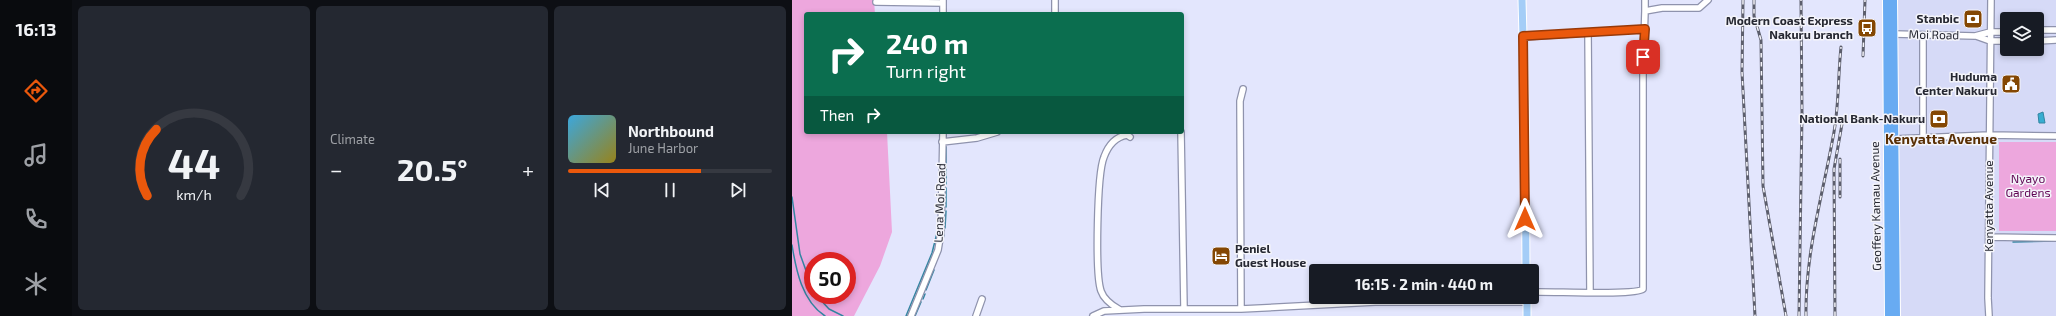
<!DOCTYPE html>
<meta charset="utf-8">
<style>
body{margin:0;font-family:"Exo 2",sans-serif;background:#242831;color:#f1f3f6;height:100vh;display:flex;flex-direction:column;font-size:15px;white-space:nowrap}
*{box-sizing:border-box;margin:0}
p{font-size:13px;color:#9ea1a6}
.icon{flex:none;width:22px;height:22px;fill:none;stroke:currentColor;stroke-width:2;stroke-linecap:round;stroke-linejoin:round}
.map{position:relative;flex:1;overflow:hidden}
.sheet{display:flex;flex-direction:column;gap:6px;padding:6px;background:#0d0f14;width:720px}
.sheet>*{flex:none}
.top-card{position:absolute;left:12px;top:12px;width:380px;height:122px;border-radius:4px;box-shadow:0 2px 6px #0003;background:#0b6e4f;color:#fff;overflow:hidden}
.tools{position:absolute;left:1208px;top:12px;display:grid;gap:8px}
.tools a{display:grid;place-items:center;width:44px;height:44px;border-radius:4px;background:#171b24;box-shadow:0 2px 6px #0003;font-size:20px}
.speed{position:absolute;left:12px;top:252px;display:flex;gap:8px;font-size:20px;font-weight:700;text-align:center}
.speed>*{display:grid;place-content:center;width:52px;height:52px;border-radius:50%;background:#171b24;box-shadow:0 2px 6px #0003;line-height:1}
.speed .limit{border:6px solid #d22;background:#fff;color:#111}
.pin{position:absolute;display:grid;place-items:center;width:34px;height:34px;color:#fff;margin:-17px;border-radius:8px;box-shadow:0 2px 6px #0006}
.me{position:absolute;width:44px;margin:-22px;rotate:0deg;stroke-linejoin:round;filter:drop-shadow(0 0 3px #0008)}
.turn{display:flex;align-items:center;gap:14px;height:84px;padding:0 16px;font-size:18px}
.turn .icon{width:52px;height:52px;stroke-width:2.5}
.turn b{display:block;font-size:28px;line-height:34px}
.then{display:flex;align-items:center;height:38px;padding:0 16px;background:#0003;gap:8px;font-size:15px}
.big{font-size:30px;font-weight:700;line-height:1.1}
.sheet .widget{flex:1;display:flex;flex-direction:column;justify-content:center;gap:6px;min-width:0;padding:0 14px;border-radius:6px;background:#242831}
.sheet .dial{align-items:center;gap:0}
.dial svg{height:104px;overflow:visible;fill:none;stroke:#363941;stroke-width:7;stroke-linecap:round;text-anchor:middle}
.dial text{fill:#f1f3f6;stroke:none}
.song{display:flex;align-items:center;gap:12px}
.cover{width:48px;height:48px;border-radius:6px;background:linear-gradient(135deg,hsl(200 70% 55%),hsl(50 70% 35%))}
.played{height:4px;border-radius:2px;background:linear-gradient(90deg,#ea580c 65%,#363941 65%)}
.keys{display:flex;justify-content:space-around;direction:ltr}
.heat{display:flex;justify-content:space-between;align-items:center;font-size:22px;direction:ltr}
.sheet .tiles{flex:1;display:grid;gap:6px;grid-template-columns:repeat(3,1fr)}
.trip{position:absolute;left:517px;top:264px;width:230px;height:40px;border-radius:4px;background:#171b24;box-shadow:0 2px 6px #0003;font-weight:700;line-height:40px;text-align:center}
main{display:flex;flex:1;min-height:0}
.tab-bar{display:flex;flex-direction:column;width:72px;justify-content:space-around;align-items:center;background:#090b0e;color:#9ea1a6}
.tab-bar .icon{width:28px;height:28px}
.tab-bar .active{color:#ea580c}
.tab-bar b{font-size:18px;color:#f1f3f6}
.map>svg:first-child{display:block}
.built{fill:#d6daf7;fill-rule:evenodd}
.green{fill:#eda7dd;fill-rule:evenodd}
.water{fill:#37add1;stroke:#3285a1}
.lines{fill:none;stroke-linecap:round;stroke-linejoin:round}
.stream{stroke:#3285a1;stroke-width:1.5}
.minor-casing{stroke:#8f93ad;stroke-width:8}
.major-casing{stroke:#fff;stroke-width:9}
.highway-casing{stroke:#fff;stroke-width:10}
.minor{stroke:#fff;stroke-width:5.5}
.major{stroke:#a4cdf7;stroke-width:7}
.highway{stroke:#68abf2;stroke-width:8}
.rail-casing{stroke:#5c5e6c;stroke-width:3}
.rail{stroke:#f4f4fa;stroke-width:1.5;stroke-dasharray:4.5;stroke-linecap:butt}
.route-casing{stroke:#983908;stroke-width:10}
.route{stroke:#ea580c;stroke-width:7}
.labels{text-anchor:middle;stroke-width:3;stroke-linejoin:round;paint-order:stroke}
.poi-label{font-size:12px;font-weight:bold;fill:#262832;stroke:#f4f4fa;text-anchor:end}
.street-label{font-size:12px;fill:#262832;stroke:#f4f4fa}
.park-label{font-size:12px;fill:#610755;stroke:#f4f4fa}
.quarter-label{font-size:14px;font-weight:bold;fill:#592f04;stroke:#f4f4fa}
</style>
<main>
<nav class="tab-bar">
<b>16:13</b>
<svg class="icon active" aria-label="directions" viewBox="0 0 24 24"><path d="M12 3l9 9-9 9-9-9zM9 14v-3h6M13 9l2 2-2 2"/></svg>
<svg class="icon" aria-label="music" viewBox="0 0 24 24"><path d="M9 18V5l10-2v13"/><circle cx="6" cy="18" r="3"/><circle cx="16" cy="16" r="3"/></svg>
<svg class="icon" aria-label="phone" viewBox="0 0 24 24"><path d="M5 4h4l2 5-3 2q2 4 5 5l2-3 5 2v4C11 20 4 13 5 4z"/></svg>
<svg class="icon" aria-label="climate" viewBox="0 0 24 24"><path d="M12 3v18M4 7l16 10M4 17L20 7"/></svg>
</nav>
<section class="sheet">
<div class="tiles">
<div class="widget dial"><svg viewBox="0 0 100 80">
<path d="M14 69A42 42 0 1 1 86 69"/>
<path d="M14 69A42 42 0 0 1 21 18" stroke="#ea580c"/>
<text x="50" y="56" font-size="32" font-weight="700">44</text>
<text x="50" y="72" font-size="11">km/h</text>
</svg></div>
<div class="widget"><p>Climate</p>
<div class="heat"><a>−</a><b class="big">20.5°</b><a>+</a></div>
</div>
<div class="widget">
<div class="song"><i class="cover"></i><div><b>Northbound</b><p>June Harbor</p></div></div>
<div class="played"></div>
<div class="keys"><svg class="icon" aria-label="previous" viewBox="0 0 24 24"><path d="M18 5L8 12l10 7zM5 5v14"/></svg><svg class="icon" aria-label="pause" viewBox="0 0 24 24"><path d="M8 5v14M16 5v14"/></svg><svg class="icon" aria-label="next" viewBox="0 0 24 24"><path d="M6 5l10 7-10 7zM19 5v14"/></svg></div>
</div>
</div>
</section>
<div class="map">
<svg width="1264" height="316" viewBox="0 0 1264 316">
<rect width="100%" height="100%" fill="#e3e6fd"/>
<!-- built -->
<path class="built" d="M1103,0H1264V316H1104ZM1215,19H1245V49H1215Z"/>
<!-- green -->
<path class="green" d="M0,0H82L83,14H14V132H95L100,232L88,266L62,316H0ZM21,261H55V295H21Z
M1207,142H1264V231H1207Z"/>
<!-- water -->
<path class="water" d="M1251,112L1253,123H1247L1246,114Z"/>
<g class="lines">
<!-- stream -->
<path class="stream" d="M146,13V14
M154,138V132
M154,147V184
M148,167V132
M154,188V207
M0,197L8,254L21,290
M153,228L154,211
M151,239L152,233
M1221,242L1264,241
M0,245C4,270 10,301 33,316
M143,265L145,258
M134,290L142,270
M24,295L37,309L51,316
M131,299L133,294
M114,316L140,253L145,233
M123,316L129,302"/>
<!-- minor casing -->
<g class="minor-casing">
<path id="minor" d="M853,0V11
M84,2L151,3
M151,14V0
M263,14V0
M1245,30H1264
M796,32L798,292
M1102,34L1183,36L1198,32H1215
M1131,35V137
M1184,36L1198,41H1215
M731,37L853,29
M1245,41L1264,40
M389,132L392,308
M1102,139L1197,135L1264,136
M150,142L185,138L205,132
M1197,237L1264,238
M740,292C758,291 843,296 851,289V71L853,11L870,8H907L916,0
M449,309L448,101L451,89
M328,310C321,306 312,300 309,291C303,274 305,174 312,157C316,146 323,137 335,135L338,137
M119,316L146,250L149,232L151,132
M184,316L190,299
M301,316L312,311L352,309H449L583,302H735
M1197,316L1196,298L1199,0"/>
</g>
<!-- major casing -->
<g class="major-casing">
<path id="major" d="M730,0L733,109L734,271
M735,297V316"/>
</g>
<!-- highway casing -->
<g class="highway-casing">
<path id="highway" d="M1095,0L1097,316
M1101,0L1104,316"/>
</g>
<!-- minor -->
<use href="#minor" class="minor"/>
<!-- major -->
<use href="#major" class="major"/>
<!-- highway -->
<use href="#highway" class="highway"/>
<!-- rail casing -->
<g class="rail-casing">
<path id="rail" d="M951,0L950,72L963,316
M962,0V16L969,40L971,186L994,316
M1071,56L1073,0
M1048,159V197
M1007,316L1010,113L1009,0
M1014,316C1013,253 1031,194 1042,132C1047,104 1046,75 1049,47
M1043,316L1042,169L1050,124"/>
</g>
<!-- rail -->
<use href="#rail" class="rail"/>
</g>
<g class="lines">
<!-- route casing -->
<g class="route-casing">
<path id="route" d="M733,219L731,36L853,29L851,57"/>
</g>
<!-- route -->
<use href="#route" class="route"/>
</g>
<!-- icons -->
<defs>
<g id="bank-square" transform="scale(1)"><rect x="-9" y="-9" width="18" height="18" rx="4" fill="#844703" stroke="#f4f4fa"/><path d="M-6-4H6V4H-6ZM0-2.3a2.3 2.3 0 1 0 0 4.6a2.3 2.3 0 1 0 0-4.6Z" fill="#fff"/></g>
<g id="bus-square" transform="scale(1)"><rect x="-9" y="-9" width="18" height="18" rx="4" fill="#844703" stroke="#f4f4fa"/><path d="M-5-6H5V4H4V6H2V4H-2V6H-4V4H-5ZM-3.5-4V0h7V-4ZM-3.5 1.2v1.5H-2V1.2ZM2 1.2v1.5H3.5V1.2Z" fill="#fff"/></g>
<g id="civic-square" transform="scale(1)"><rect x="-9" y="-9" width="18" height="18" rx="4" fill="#844703" stroke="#f4f4fa"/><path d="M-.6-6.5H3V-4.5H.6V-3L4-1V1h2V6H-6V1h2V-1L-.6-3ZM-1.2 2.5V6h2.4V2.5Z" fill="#fff"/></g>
<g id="hotel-square" transform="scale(1)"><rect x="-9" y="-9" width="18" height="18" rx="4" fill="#844703" stroke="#f4f4fa"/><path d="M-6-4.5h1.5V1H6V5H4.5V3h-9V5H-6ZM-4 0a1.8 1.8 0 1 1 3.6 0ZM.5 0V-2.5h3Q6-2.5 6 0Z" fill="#fff"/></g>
</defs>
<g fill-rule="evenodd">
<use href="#bank-square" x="1181" y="19"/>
<use href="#bus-square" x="1075" y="28"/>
<use href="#civic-square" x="1219" y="84"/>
<use href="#bank-square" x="1147" y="119"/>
<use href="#hotel-square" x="429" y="256"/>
</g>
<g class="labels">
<!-- poi labels -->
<g class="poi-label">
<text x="1167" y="23">Stanbic</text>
<text x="1061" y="25">Modern Coast Express<tspan x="1061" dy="14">Nakuru branch</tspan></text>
<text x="1205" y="81">Huduma<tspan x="1205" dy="14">Center Nakuru</tspan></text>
<text x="1133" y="123">National Bank-Nakuru</text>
<text x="443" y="253" text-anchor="start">Peniel<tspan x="443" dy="14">Guest House</tspan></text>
</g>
<!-- street labels -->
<g class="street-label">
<text transform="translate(1142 35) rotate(1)" y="4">Moi Road</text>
<text transform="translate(148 203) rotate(-88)" y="4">Lena Moi Road</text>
<text transform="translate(1084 206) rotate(-91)" y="4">Geoffery Kamau Avenue</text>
<text transform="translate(1197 206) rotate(-90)" y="4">Kenyatta Avenue</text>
</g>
<!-- park labels -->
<g class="park-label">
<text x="1236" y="183">Nyayo<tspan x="1236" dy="14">Gardens</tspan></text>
</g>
<!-- quarter labels -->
<g class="quarter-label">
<text x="1149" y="144">Kenyatta Avenue</text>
</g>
</g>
</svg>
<div class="tools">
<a><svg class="icon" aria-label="layers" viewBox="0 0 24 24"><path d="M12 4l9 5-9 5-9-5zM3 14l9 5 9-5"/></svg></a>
</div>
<div class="speed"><div class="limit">50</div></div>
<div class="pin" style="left:851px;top:57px;background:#d93025"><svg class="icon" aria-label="arrive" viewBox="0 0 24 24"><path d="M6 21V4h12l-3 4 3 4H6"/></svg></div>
<svg class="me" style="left:733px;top:219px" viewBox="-20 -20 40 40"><path d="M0-17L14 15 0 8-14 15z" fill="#ea580c" stroke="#fff" stroke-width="4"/></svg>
<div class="trip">16:15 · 2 min · 440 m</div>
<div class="top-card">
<div class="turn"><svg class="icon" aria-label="right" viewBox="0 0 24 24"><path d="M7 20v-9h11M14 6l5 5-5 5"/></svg><div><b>240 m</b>Turn right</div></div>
<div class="then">Then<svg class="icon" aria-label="right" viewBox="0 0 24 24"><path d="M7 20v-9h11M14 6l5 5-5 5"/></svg></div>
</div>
</div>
</main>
